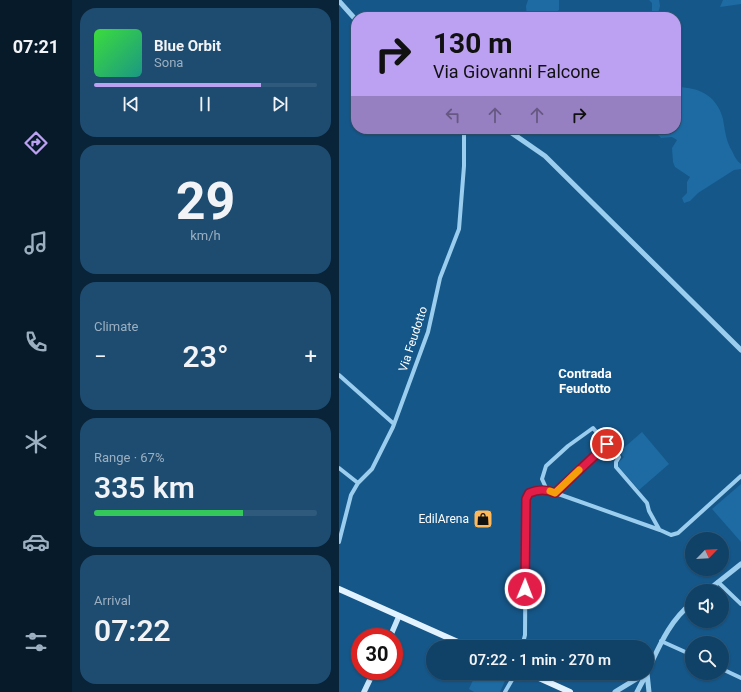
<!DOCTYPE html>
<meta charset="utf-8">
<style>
body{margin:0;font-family:Roboto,sans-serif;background:#1e4c70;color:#f1f3f6;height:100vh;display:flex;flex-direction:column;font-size:15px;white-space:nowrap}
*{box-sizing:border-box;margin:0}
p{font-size:13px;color:#9cafc0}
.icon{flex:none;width:22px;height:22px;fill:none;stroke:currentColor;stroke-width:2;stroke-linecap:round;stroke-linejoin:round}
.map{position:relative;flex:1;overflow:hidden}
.side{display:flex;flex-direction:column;gap:8px;padding:8px;background:#092439;width:267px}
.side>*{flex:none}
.top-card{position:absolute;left:12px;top:12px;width:330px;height:122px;border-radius:16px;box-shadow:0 1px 3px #0004,0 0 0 1px #305a7b;background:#bca0f2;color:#111;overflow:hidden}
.needle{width:26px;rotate:65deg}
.fabs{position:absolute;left:346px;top:532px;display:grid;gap:8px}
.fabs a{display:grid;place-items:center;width:44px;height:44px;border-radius:50%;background:#104167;box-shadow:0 1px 3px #0004,0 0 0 1px #305a7b;font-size:20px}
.speed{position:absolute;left:12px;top:628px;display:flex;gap:8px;font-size:20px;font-weight:700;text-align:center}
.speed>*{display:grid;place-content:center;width:52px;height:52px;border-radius:50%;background:#104167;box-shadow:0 1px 3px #0004,0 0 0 1px #305a7b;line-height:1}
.speed .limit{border:6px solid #d22;background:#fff;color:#111}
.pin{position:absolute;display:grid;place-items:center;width:34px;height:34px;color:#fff;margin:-17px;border:2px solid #fff;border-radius:50%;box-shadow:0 1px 4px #0007}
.me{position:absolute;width:44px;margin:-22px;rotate:1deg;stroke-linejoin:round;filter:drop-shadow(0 0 3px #0008)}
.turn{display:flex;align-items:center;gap:14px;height:84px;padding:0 16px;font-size:18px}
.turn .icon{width:52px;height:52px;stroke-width:2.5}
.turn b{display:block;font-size:28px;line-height:34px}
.lanes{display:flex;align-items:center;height:38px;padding:0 16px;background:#0003;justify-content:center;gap:20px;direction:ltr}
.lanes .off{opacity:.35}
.big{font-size:30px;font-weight:600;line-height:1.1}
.side .widget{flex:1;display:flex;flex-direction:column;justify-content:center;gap:6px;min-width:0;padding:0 14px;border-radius:16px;background:#1e4c70}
.side .dial{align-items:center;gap:0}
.dial b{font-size:52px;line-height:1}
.song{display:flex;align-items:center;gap:12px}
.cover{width:48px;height:48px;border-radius:6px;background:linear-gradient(135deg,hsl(120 70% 55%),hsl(170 70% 35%))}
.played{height:4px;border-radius:2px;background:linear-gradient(90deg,#bca0f2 75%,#305a7b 75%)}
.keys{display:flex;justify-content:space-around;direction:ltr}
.heat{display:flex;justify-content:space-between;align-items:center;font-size:22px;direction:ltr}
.charge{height:6px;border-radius:3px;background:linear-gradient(90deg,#34c759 67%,#305a7b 0)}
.trip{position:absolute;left:87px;top:640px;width:228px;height:40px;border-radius:20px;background:#104167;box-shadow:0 1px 3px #0004,0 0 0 1px #305a7b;font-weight:600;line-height:40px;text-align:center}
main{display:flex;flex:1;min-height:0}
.dock{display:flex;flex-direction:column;width:72px;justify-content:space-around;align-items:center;background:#061a29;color:#9cafc0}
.dock .icon{width:28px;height:28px}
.dock .on{color:#bca0f2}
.dock b{font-size:18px;color:#f1f3f6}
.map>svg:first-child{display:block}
.green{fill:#1d6ba2}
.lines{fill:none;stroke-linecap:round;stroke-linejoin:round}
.minor{stroke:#9bcdef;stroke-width:4}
.tertiary{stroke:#9bcdef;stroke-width:5}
.secondary{stroke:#c9e5fa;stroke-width:5.5}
.primary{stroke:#e3f2ff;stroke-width:6}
.route-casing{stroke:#92132f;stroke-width:10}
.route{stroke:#e11d48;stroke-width:7}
.slow{stroke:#f59e0b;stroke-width:7}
.labels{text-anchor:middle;stroke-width:4;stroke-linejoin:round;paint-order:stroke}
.street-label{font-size:12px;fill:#fff;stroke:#155789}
.poi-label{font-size:12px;fill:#fff;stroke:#155789;text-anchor:end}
.neighbourhood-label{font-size:13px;font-weight:bold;fill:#fff;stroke:#155789}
</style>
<main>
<nav class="dock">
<b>07:21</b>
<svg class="icon on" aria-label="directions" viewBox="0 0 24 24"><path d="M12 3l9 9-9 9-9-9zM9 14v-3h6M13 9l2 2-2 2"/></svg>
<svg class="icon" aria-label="music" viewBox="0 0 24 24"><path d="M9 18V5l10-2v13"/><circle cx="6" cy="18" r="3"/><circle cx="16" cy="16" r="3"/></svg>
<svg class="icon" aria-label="phone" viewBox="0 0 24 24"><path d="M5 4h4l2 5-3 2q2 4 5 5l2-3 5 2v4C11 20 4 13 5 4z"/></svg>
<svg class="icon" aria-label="climate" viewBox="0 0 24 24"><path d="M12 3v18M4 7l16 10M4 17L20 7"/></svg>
<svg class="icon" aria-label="car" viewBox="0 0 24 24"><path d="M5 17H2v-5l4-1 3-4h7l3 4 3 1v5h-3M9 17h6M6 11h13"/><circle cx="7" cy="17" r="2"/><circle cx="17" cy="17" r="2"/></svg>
<svg class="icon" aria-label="filters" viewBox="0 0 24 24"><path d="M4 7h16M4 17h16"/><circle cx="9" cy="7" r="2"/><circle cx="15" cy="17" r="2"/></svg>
</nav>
<section class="side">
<div class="widget">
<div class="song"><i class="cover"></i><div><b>Blue Orbit</b><p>Sona</p></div></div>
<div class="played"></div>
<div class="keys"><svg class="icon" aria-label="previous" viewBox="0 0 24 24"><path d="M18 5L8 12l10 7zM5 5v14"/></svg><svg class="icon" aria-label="pause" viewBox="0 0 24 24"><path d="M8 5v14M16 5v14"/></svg><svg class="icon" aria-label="next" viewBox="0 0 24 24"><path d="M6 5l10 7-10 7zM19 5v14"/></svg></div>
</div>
<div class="widget dial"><b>29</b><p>km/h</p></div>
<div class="widget"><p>Climate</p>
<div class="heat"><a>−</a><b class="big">23°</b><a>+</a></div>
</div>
<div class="widget"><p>Range · 67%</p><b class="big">335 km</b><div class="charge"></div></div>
<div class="widget"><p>Arrival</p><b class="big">07:22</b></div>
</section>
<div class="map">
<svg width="402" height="692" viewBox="0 0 402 692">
<rect width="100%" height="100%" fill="#155789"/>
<!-- green -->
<path class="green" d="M189,0H220V10L214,15H207L205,17H188L187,6Z
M310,0H320L321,6L318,17H313V3Z
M384,0H402V4L381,7Z
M337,87C359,87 378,95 384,119C386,131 387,141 393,151C396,157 397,160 402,164V169L395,170L359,193L351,201L345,203L343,198L348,193V182L351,177L336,167L334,162L333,148L338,140L333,137L322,138C317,131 312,135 308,129H337Z
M303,432L330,464L300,490L279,466L280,462L285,457L280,452Z
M402,484V542L373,509Z
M137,673H166L169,674L161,692H135L130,689Z"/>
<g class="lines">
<!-- minor -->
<path class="minor" d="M0,375L55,424
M0,468L19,483
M208,490L203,479L207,466L229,446L254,428C261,437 275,447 280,457L277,462V467L308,503L310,511L320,529
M216,493L268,444
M0,542L12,495L19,483L33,469L54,427L89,332L101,278L120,229L125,166V129
M379,582L402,604
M322,641L353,655
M183,647L186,635L187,499L190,493L198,489L208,490L321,530L332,535L339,533L402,476
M383,669L402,678
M166,692L177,673"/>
<!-- tertiary -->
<path class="tertiary" d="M0,1L17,20
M167,129L206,156L402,350
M368,591L402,564
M308,672C320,647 330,621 353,603
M308,673L310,692
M276,692L307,673
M298,692L308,673"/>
<!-- secondary -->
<path class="secondary" d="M51,637L60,616
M25,692L35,671"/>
<!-- primary -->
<path class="primary" d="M0,589L130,647
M189,673L231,692"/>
</g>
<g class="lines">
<!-- route casing -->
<g class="route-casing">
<path id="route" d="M186,589L187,499L190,493C200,489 207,489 216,493L268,444"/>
</g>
<!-- route -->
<use href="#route" class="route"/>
<!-- slow -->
<path class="slow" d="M211,491L216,493L240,470"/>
</g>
<!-- icons -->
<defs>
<g id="shop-square" transform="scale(1)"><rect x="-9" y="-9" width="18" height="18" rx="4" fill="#ffb859" stroke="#155789"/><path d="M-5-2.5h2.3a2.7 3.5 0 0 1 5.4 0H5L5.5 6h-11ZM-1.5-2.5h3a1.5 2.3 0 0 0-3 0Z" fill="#111"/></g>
</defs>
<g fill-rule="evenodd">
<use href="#shop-square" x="144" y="519"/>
</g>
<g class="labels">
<!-- street labels -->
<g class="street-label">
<text transform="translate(74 339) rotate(-72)" y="4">Via Feudotto</text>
</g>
<!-- poi labels -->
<g class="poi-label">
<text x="130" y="523">EdilArena</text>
</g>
<!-- neighbourhood labels -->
<g class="neighbourhood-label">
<text x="246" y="378">Contrada<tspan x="246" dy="15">Feudotto</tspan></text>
</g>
</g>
</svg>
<div class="fabs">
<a><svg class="needle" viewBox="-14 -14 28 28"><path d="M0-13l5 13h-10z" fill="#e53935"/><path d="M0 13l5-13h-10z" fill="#9cafc0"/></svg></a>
<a><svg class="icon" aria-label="sound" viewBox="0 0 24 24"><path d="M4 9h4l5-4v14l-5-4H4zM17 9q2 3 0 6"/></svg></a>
<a><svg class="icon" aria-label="search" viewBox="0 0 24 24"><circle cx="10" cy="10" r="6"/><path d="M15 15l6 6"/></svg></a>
</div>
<div class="speed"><div class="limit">30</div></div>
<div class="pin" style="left:268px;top:444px;background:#d93025"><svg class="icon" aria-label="arrive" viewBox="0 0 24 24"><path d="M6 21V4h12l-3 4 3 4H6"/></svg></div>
<svg class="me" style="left:186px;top:589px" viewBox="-20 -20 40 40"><circle r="17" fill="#e11d48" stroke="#fff" stroke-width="3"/><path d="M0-11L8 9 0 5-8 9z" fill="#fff"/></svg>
<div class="trip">07:22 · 1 min · 270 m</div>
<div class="top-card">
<div class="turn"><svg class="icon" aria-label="right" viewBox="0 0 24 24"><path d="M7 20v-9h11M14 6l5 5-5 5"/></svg><div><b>130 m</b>Via Giovanni Falcone</div></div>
<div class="lanes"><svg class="icon off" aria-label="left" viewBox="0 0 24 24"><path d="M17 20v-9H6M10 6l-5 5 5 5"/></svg><svg class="icon off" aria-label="ahead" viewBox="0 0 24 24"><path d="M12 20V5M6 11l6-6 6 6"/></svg><svg class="icon off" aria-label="ahead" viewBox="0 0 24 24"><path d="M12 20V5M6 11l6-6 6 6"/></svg><svg class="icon" aria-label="right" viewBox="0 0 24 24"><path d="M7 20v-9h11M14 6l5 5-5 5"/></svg></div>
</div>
</div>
</main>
